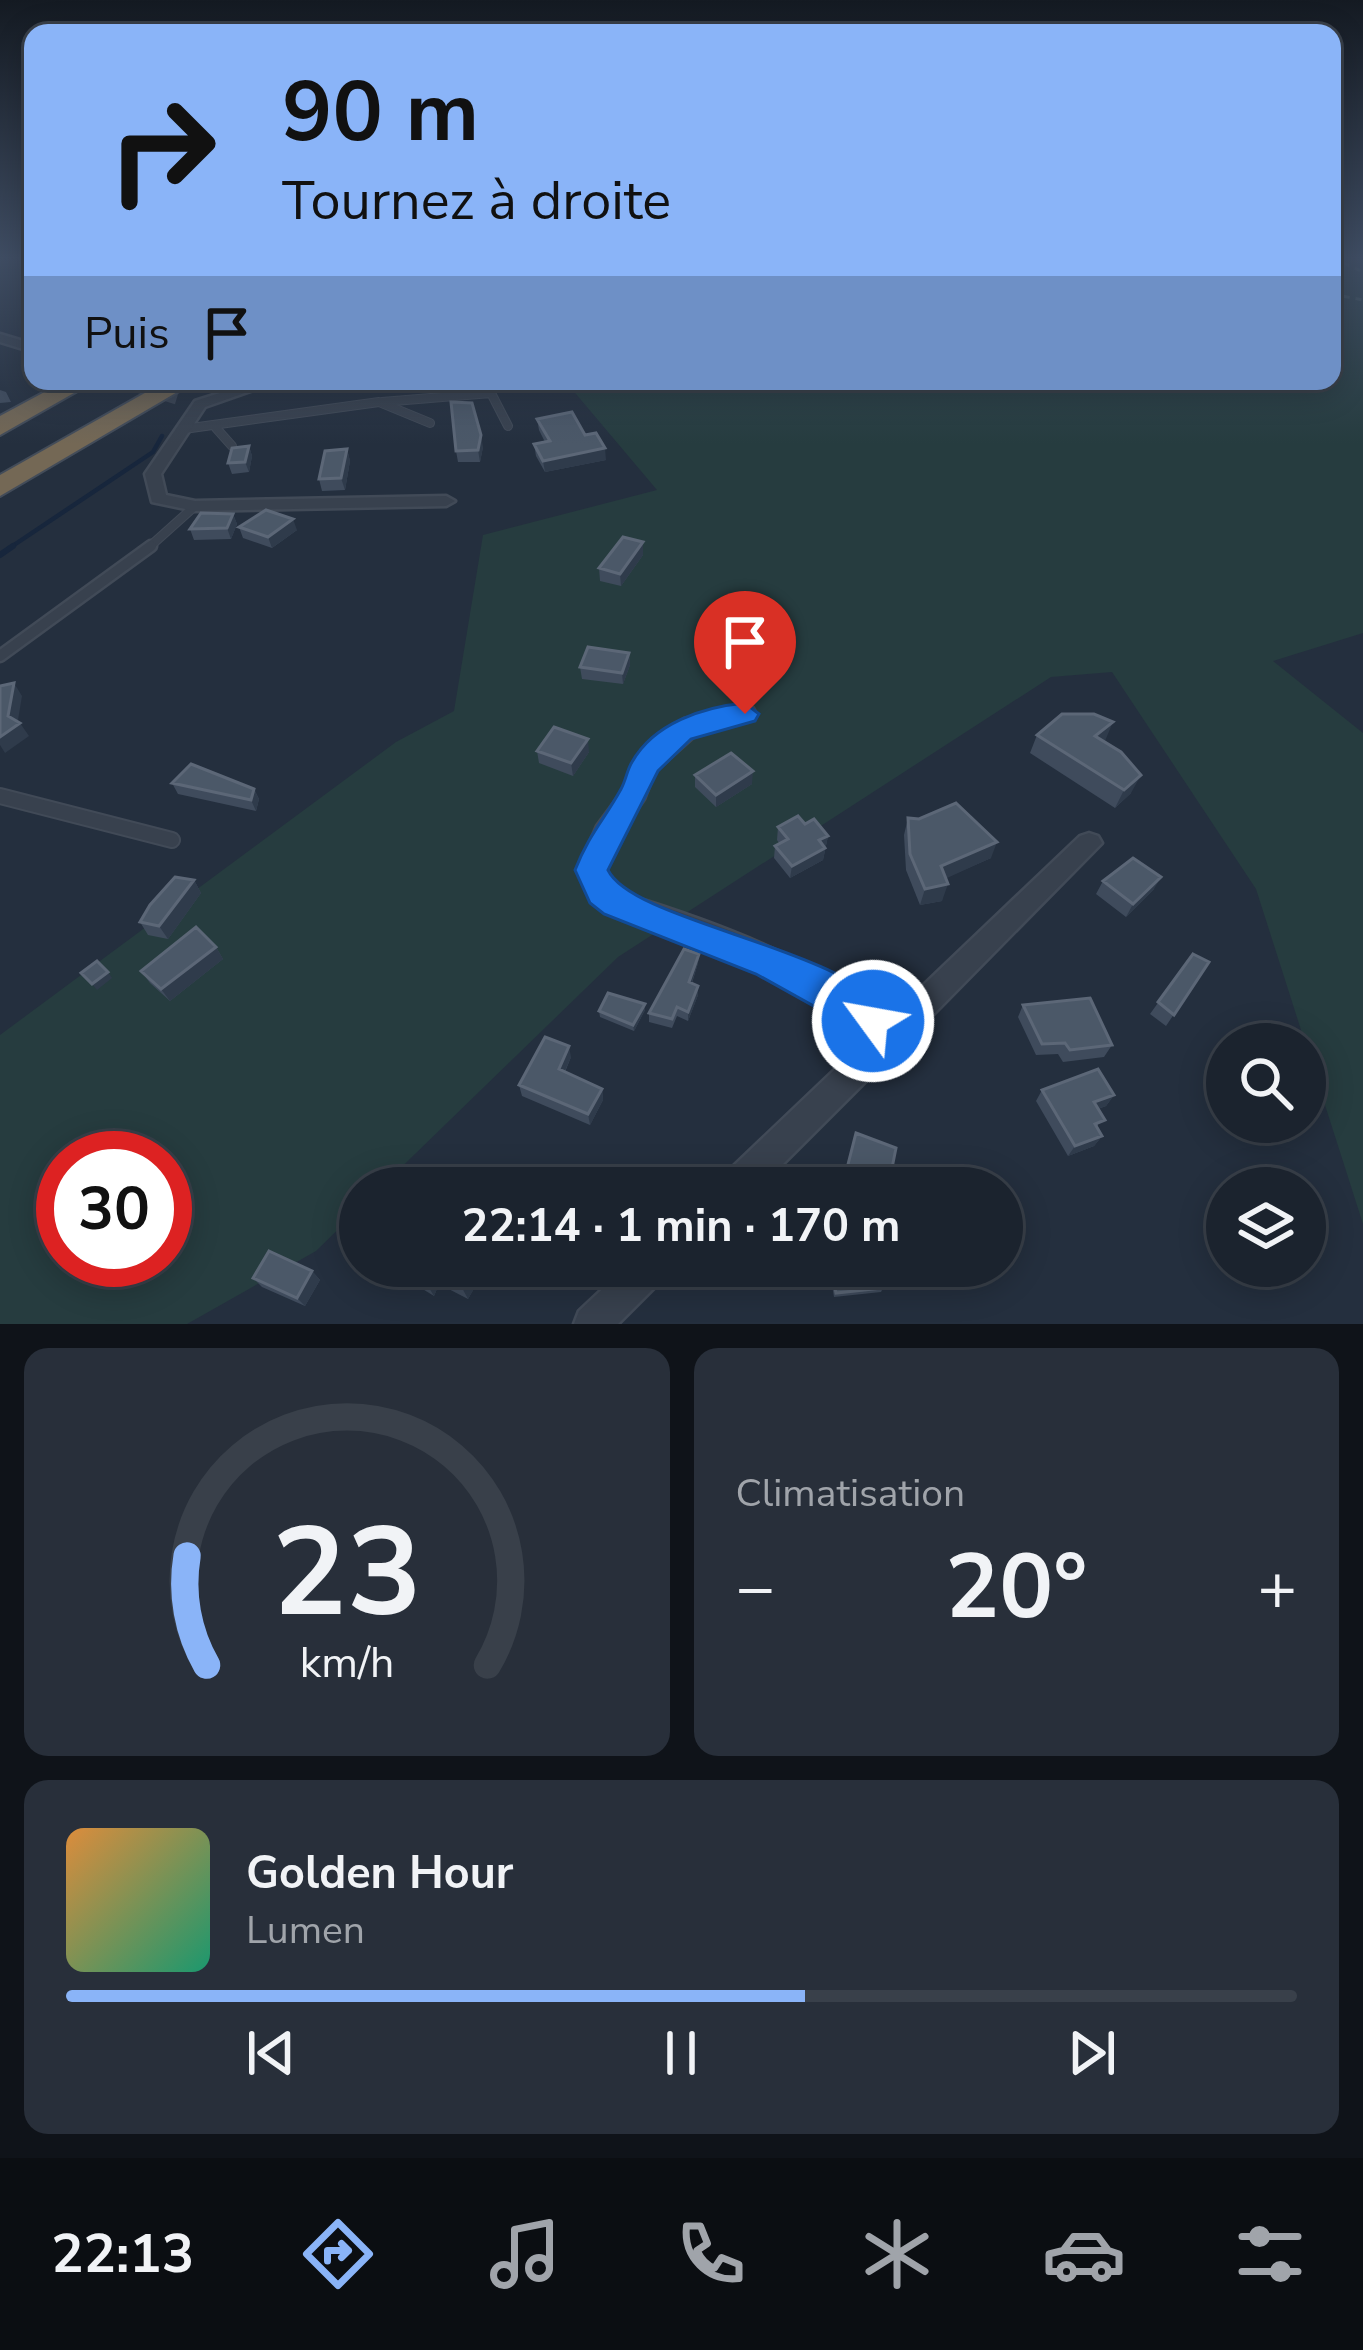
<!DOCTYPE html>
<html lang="fr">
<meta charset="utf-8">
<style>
body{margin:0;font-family:"Nunito Sans",sans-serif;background:#282f3a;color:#f1f3f6;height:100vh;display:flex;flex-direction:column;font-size:45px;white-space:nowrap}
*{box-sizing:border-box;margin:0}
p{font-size:39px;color:#a0a4aa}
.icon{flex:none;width:66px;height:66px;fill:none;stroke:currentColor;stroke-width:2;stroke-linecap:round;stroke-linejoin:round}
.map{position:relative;height:1324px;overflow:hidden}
.details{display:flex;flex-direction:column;gap:24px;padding:24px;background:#0f1319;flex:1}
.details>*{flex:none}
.guide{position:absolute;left:24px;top:24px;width:1317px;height:366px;border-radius:24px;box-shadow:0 6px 30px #0003,0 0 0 3px #39404a;background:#8ab4f8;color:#111;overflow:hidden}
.controls{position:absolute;left:1206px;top:1023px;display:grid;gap:24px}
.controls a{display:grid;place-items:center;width:120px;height:120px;border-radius:50%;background:#1b232e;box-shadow:0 6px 30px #0003,0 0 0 3px #39404a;font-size:60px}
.speed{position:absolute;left:36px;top:1131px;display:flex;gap:24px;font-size:60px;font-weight:700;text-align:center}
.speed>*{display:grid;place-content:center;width:156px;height:156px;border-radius:50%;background:#1b232e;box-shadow:0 6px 30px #0003,0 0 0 3px #39404a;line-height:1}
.speed .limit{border:18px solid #d22;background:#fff;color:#111}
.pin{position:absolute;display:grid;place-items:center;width:102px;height:102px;color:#fff;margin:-123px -51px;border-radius:50% 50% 50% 0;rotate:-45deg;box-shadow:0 0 12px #0007}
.pin .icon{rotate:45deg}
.me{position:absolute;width:132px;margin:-66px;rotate:302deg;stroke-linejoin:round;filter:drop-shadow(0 0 9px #0008)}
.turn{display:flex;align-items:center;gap:42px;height:252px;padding:0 60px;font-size:54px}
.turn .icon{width:156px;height:156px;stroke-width:2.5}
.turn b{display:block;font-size:84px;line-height:102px}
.then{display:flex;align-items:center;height:114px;padding:0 60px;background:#0003;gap:24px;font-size:45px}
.big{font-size:90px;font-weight:700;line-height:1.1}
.details .tile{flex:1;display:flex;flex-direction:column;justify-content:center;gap:18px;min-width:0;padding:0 42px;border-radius:24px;background:#282f3a}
.details .dial{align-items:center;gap:0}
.dial svg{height:312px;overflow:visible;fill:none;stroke:#39404a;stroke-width:7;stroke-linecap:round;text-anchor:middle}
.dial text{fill:#f1f3f6;stroke:none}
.song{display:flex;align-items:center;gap:36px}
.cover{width:144px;height:144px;border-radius:18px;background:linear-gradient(135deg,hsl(30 70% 55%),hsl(160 70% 35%))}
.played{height:12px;border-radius:6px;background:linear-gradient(90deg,#8ab4f8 60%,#39404a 60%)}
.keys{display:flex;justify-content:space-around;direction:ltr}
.heat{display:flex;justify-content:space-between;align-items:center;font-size:66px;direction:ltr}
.details .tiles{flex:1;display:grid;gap:24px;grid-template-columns:1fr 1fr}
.tile:last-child{grid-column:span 2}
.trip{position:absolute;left:339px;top:1167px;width:684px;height:120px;border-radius:60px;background:#1b232e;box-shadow:0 6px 30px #0003,0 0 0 3px #39404a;font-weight:700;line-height:120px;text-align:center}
.tabs{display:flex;height:192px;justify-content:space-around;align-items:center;background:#0b0e12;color:#a0a4aa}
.tabs .icon{width:84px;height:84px}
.tabs .active{color:#8ab4f8}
.tabs b{font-size:54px;color:#f1f3f6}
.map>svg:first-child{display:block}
.green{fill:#263c3f;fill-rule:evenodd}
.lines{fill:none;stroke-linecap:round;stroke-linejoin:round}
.stream-far1{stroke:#17263c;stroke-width:4.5}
.stream{stroke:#17263c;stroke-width:6}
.street-tunnel-far1{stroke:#3a4453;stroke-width:14;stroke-dasharray:14 6;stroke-linecap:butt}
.street-tunnel{stroke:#3a4453;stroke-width:16;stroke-dasharray:16 8;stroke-linecap:butt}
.lane-far2-casing{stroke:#414a57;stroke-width:10}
.lane-far1-casing{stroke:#414a57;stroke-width:15}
.lane-casing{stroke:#414a57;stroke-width:18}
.street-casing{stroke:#414a57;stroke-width:5}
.highway-casing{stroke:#434c59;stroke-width:4}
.path{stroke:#3f5557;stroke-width:3;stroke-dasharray:6 6;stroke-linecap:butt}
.lane-far2{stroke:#38414e;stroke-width:8}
.lane-far1{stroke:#38414e;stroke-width:10}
.lane{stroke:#38414e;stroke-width:14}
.street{fill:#38414e;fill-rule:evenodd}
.highway{fill:#746855;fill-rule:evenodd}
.wall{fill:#3f4b5c}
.shaded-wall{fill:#2f3b4b}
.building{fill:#4b5868;stroke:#5c6777;stroke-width:3}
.route{fill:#1a73e8;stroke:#114b97;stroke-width:3}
</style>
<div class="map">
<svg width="1363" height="1324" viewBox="0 0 1363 1324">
<rect width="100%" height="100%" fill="#242f3e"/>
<!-- green -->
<path class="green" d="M1332,258H1363V633L1273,661L1363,733V1224L1256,889L1112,672L1051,677L618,957L380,1188H360V1208L316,1251L187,1324H0V1035L396,742L454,711L483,535L657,490L565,381H1332ZM63,1158H165V1260H63Z"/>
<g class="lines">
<!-- stream-far1 -->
<path class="stream-far1" d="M8,549L153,452L162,436"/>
<!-- stream -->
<path class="stream" d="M0,555L13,546"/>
<!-- street-tunnel-far1 -->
<path class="street-tunnel-far1" d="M126,381L149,388"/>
<!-- street-tunnel -->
<path class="street-tunnel" d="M139,385L182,398"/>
<!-- lane-far2 casing -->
<g class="lane-far2-casing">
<path id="lane-far2" d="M382,402L491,393L508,426
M216,428L232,446
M184,429L379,402L430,423
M147,549L195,506"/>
</g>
<!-- lane-far1 casing -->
<g class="lane-far1-casing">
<path id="lane-far1" d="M0,656L151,546"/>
</g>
<!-- lane casing -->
<g class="lane-casing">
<path id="lane" d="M0,796L172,840"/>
</g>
<!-- street casing -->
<g class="street-casing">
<path id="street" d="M0,334L33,344V352L0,342Z
M257,381H279L205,407L161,474L166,495L195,501L446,496L455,501L446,506L195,511L152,502L145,474L195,401Z
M745,706L753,708L756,714L753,720L699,732L655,771L644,799L617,838L604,870L611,885L624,894C718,923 811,958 890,1017L1080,836L1089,833L1098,836L1102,843L909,1039L905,1048L895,1052L759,1188H718L723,1176L869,1037C815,995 754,964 690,940C662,929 627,924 603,908C589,900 585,884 578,870L597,826L625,788L637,760L684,719Z
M627,1266H670L664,1278L618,1324H574L579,1311Z"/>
</g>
<!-- highway casing -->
<g class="highway-casing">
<path id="highway" d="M65,381H95L0,435V416Z
M166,381H196L0,496V475Z"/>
</g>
<!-- path -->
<path class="path" d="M1333,258L1363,272
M1332,294L1363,300"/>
<!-- lane-far2 -->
<use href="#lane-far2" class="lane-far2"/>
<!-- lane-far1 -->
<use href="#lane-far1" class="lane-far1"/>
<!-- lane -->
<use href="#lane" class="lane"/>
<!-- street -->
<use href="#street" class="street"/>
<!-- highway -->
<use href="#highway" class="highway"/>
</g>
<!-- wall -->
<path class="wall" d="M0,390L6,392L11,402L0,403Z
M537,419L585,435L606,460L545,472L536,456L534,444L545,442L539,430Z
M249,446L252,456L249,472L232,474L228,463Z
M483,447L480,462H458L456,451Z
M347,449L350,461L345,490L322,491L319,479Z
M233,514L237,524L231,539L194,540L190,529Z
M239,527L297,530L272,548L243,538Z
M643,542V555L621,586L600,581L599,568Z
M629,653L630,665L623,684L582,679L580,667Z
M1037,735L1104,741L1131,793L1115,808L1030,753Z
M537,751L589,752L573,776L539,763Z
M695,775L752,784L716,807L695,787Z
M172,783L254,789L259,799L256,811L178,794Z
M908,818L991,858L945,878L942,901L920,905L906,870L904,835Z
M805,824L828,836L823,860L790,878L774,858L775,846L779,843L777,840L778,827Z
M194,880L201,893L168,939L148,935L140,922Z
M1103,881L1154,889L1126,917L1096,894Z
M216,947L223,959L170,1001L150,983L141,971Z
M699,954L698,963L692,983L698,995L688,1021L677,1016L672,1028L649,1022V1013Z
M1193,954L1209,962L1166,1026L1150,1014Z
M645,1004V1010L634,1031L600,1017L599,1011Z
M1023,1005L1112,1045L1104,1057L1063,1062L1058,1054L1036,1055L1018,1017Z
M571,1057L565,1072L602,1089L603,1100L590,1125L522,1096L519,1085Z
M1042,1090L1114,1095L1106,1106L1098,1109V1129L1102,1136L1094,1146L1068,1156L1036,1101Z
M412,1266H487L468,1299L439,1284L434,1296L421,1288L413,1275L415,1270Z
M831,1269L850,1276L883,1288L881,1292L834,1297L830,1274Z
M312,1271L320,1280L305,1306L262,1287L253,1278Z"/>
<!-- shaded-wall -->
<path class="shaded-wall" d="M481,435L483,447L480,462L478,450Z
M249,446L252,456L249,472L245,462Z
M605,448L606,460L545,472L543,461Z
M347,449L350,461L345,490L341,478Z
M233,514L237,524L231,539L227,528Z
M293,519L297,530L272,548L268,537Z
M643,542V555L621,586L620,574Z
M629,653L630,665L623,684L622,673Z
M14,683L22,696L17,726L20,723L29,736L5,753L0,745V737L8,716Z
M1113,722L1105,741L1087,754L1095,736Z
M588,739L589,752L573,776L571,763Z
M753,771L752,784L716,807V795Z
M1141,775L1131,793L1115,808L1124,790Z
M254,789L259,799L256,811L251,800Z
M828,836L823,860L790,878L792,866L819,840Z
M997,842L991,858L936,883L941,866Z
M1161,877L1154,889L1126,917L1133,904Z
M194,880L201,893L168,939L159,926Z
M948,884L942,901L920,905L925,889Z
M216,947L223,959L170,1001L161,989Z
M699,954L698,963L689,991V982Z
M108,972L112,978L97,990L92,984Z
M698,986V995L688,1021V1012Z
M645,1004V1010L634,1031L633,1025Z
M569,1046L571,1057L561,1080L559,1069Z
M602,1089L603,1100L590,1125L588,1114Z
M1114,1095L1106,1106L1086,1113L1094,1102Z
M1102,1136L1094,1146L1068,1156L1075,1146Z
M473,1266H487L468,1299L461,1286Z
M312,1271L320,1280L305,1306L297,1298Z
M431,1271L439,1284L434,1296L426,1283Z"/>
<!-- building -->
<path class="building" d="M451,402L472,403L481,435L478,450L456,451Z
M572,412L585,435L596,433L605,448L543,461L534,444L550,441L537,419Z
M249,446L245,462L228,463L232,448Z
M347,449L341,478L319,479L325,451Z
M266,510L293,519L268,537L239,527Z
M201,513L233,514L227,528L190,529Z
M623,537L643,542L620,574L599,568Z
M588,647L629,653L622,673L580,667Z
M14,683L8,716L20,723L0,737V686Z
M1062,714H1094L1113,722L1095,736L1121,752L1141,775L1124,790L1037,735Z
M554,727L588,739L571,763L537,751Z
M731,753L753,771L716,795L695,775Z
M191,764L254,789L251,800L172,783Z
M956,803L997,842L941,866L948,884L925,889L910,854L908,818L919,819Z
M798,816L805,824L814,819L828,836L819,840L825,848L792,866L775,846L788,839L778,827Z
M1133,858L1161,877L1133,904L1103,881Z
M175,877L194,880L159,926L140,922L150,905Z
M196,927L216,947L161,989L141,971Z
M684,949L699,954L689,982L698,986L688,1012L677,1007L672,1019L649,1013Z
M1193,954L1209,962L1174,1015L1158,1002Z
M97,961L108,972L92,984L81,973Z
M608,993L645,1004L633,1025L599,1011Z
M1090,998L1112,1045L1070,1050L1065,1043L1042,1044L1023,1005Z
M545,1037L569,1046L559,1069L602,1089L588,1114L519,1085Z
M1098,1069L1114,1095L1094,1102L1105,1120L1095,1124L1102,1136L1075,1146L1042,1090Z
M856,1133L896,1148L888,1188H842Z
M415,1175L446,1188H407Z
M269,1251L312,1271L297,1298L253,1278Z
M417,1266H473L461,1286L431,1271L426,1283L413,1275Z
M847,1268L850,1276L880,1272L883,1288L836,1293L831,1269Z"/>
<!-- sky -->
<linearGradient id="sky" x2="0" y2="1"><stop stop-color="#141a22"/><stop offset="0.58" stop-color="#3f4d63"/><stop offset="1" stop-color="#3f4d63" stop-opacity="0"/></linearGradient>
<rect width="1363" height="444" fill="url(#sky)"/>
<!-- route -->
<path class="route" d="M745,703L759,714L755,721L691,739L658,771L608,870C634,924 862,950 892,1021L887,1033L873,1039L756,974L604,914L590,903L575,870C589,834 604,820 621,789C626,780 627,770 632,762C654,723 703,707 745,703Z"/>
</svg>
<div class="controls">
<a><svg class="icon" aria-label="search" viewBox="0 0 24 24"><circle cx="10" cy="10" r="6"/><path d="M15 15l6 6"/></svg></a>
<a><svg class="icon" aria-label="layers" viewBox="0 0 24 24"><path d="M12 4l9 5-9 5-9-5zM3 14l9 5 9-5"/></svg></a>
</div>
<div class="speed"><div class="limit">30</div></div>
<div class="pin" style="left:745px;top:714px;background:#d93025"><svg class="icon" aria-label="arrive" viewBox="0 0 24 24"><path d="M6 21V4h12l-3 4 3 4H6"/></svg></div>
<svg class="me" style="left:873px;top:1021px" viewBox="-20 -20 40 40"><circle r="17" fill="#1a73e8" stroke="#fff" stroke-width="3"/><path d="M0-11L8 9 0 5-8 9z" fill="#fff"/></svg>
<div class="trip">22:14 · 1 min · 170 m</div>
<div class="guide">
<div class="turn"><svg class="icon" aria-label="right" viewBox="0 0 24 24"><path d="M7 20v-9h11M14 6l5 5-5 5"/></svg><div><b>90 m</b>Tournez à droite</div></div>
<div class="then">Puis<svg class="icon" aria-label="arrive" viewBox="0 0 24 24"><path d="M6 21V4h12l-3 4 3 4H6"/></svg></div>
</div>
</div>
<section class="details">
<div class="tiles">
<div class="tile dial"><svg viewBox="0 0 100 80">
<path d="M14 69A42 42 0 1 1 86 69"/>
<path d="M14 69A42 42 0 0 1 9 41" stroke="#8ab4f8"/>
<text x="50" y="56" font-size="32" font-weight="700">23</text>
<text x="50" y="72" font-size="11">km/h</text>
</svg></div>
<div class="tile"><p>Climatisation</p>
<div class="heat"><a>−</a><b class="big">20°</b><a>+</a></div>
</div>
<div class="tile">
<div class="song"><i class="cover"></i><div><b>Golden Hour</b><p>Lumen</p></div></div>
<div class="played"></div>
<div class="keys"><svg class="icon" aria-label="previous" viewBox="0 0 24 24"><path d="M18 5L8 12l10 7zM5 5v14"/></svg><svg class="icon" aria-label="pause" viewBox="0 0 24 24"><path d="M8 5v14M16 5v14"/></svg><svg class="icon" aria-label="next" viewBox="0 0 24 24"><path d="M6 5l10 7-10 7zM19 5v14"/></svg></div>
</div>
</div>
</section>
<nav class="tabs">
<b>22:13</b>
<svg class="icon active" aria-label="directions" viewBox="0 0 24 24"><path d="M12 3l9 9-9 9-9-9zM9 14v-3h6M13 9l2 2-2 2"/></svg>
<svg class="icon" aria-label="music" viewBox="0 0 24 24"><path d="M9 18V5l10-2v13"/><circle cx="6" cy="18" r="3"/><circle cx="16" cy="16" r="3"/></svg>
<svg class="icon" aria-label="phone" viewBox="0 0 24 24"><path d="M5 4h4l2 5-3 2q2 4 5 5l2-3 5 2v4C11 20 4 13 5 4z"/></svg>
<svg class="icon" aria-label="climate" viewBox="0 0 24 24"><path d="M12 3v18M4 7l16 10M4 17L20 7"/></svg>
<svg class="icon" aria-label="car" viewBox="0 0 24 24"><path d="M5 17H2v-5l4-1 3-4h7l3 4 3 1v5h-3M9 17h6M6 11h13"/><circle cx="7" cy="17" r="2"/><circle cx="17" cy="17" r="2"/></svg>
<svg class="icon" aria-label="filters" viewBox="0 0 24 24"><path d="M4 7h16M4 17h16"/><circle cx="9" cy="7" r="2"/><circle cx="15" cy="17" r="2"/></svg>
</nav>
